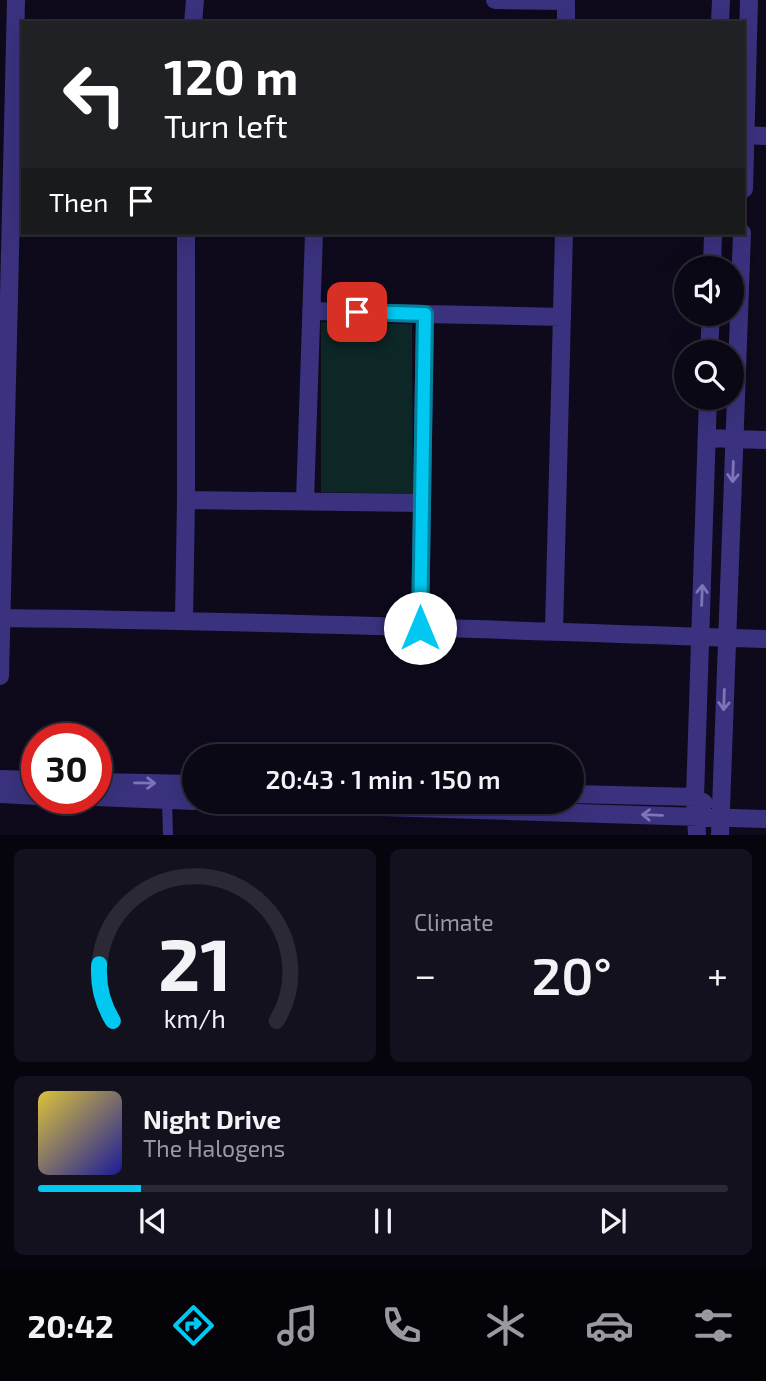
<!DOCTYPE html>
<meta charset="utf-8">
<style>
body{margin:0;font-family:"Exo 2",sans-serif;background:#13111e;color:#f1f3f6;height:100vh;display:flex;flex-direction:column;font-size:26px;white-space:nowrap}
*{box-sizing:border-box;margin:0}
p{font-size:23px;color:#999aa0}
.icon{flex:none;width:38px;height:38px;fill:none;stroke:currentColor;stroke-width:2;stroke-linecap:round;stroke-linejoin:round}
.map{position:relative;height:835px;overflow:hidden}
.sheet{display:flex;flex-direction:column;gap:14px;padding:14px;background:#06040c;flex:1}
.sheet>*{flex:none}
.top-card{position:absolute;left:21px;top:21px;width:724px;height:214px;border-radius:0px;box-shadow:0 7px 28px #0002,0 0 0 2px #2a2934;background:#202124;color:#fff;overflow:hidden}
.fabs{position:absolute;left:674px;top:256px;display:grid;gap:14px}
.fabs a{display:grid;place-items:center;width:70px;height:70px;border-radius:50%;background:#0a0815;box-shadow:0 7px 28px #0002,0 0 0 2px #2a2934;font-size:35px}
.speed{position:absolute;left:21px;top:723px;display:flex;gap:14px;font-size:35px;font-weight:700;text-align:center}
.speed>*{display:grid;place-content:center;width:91px;height:91px;border-radius:50%;background:#0a0815;box-shadow:0 7px 28px #0002,0 0 0 2px #2a2934;line-height:1}
.speed .limit{border:10px solid #d22;background:#fff;color:#111}
.pin{position:absolute;display:grid;place-items:center;width:60px;height:60px;color:#fff;margin:-30px;border-radius:14px;box-shadow:0 4px 10px #0006}
.me{position:absolute;width:77px;margin:-38px;rotate:0deg;stroke-linejoin:round;filter:drop-shadow(0 0 5px #0008)}
.turn{display:flex;align-items:center;gap:24px;height:147px;padding:0 28px;font-size:32px}
.turn .icon{width:91px;height:91px;stroke-width:2.5}
.turn b{display:block;font-size:49px;line-height:60px}
.then{display:flex;align-items:center;height:66px;padding:0 28px;background:#0003;gap:14px;font-size:26px}
.big{font-size:52px;font-weight:600;line-height:1.1}
.sheet .card{flex:1;display:flex;flex-direction:column;justify-content:center;gap:10px;min-width:0;padding:0 24px;border-radius:10px;background:#13111e}
.sheet .dial{align-items:center;gap:0}
.dial svg{height:182px;overflow:visible;fill:none;stroke:#2a2934;stroke-width:7;stroke-linecap:round;text-anchor:middle}
.dial text{fill:#f1f3f6;stroke:none}
.song{display:flex;align-items:center;gap:21px}
.cover{width:84px;height:84px;border-radius:10px;background:linear-gradient(135deg,hsl(50 70% 55%),hsl(240 70% 35%))}
.played{height:7px;border-radius:4px;background:linear-gradient(90deg,#00c8f0 15%,#2a2934 15%)}
.keys{display:flex;justify-content:space-around;direction:ltr}
.heat{display:flex;justify-content:space-between;align-items:center;font-size:38px;direction:ltr}
.sheet .tiles{flex:1;display:grid;gap:14px;grid-template-columns:1fr 1fr}
.card:last-child{grid-column:span 2}
.trip{position:absolute;left:182px;top:744px;width:402px;height:70px;border-radius:35px;background:#0a0815;box-shadow:0 7px 28px #0002,0 0 0 2px #2a2934;font-weight:600;line-height:70px;text-align:center}
.dock{display:flex;height:112px;justify-content:space-around;align-items:center;background:#040308;color:#999aa0}
.dock .icon{width:49px;height:49px}
.dock .selected{color:#00c8f0}
.dock b{font-size:32px;color:#f1f3f6}
.map>svg:first-child{display:block}
.green{fill:#0d2626}
.lines{fill:none;stroke-linecap:round;stroke-linejoin:round}
.lane{stroke:#3a327e;stroke-width:10}
.street{stroke:#3a327e;stroke-width:18}
.oneway{stroke:#7e74b8}
.route-casing{stroke:#00829c;stroke-width:18}
.route{stroke:#00c8f0;stroke-width:12}
</style>
<div class="map">
<svg width="766" height="835" viewBox="0 0 766 835">
<rect width="100%" height="100%" fill="#0e0a1c"/>
<!-- green -->
<path class="green" d="M321,322L412,324L413,494L321,492Z"/>
<g class="lines">
<!-- lane -->
<path class="lane" d="M167,800L168,835"/>
<!-- street -->
<path class="street" d="M495,0L566,1
M193,23L195,0
M566,23V0
M720,23L721,0
M745,135L766,136
M744,189L749,0
M712,268L713,233
M311,311L425,314L420,628
M425,314L562,317
M709,352L711,313
M707,438L766,440
M186,500L421,503
M305,501L314,233
M2,618C257,621 512,630 766,639
M184,620L186,500V233
M554,631L564,233
M0,676L16,0
M0,779L37,780
M96,782L194,784
M0,794L37,796
M572,794L695,797L704,803
M96,797L194,801
M226,802L766,819
M697,835L695,797L708,397
M720,835L742,233"/>
</g>
<!-- one-way arrows -->
<defs><path id="oneway-shaft" d="M-6 0H5M1.5-3L5.5 0L1.5 3" fill="none" stroke-width="1.6" stroke-linecap="round" stroke-linejoin="round" transform="scale(1.75)"/></defs>
<g class="oneway">
<use href="#oneway-shaft" transform="translate(733 472) rotate(92)"/>
<use href="#oneway-shaft" transform="translate(702 595) rotate(-88)"/>
<use href="#oneway-shaft" transform="translate(724 700) rotate(92)"/>
<use href="#oneway-shaft" transform="translate(145 783) rotate(1)"/>
<use href="#oneway-shaft" transform="translate(652 815) rotate(-178)"/>
</g>
<g class="lines">
<!-- route casing -->
<g class="route-casing">
<path id="route" d="M357,312L425,314L420,628"/>
</g>
<!-- route -->
<use href="#route" class="route"/>
</g>
</svg>
<div class="fabs">
<a><svg class="icon" aria-label="sound" viewBox="0 0 24 24"><path d="M4 9h4l5-4v14l-5-4H4zM17 9q2 3 0 6"/></svg></a>
<a><svg class="icon" aria-label="search" viewBox="0 0 24 24"><circle cx="10" cy="10" r="6"/><path d="M15 15l6 6"/></svg></a>
</div>
<div class="speed"><div class="limit">30</div></div>
<div class="pin" style="left:357px;top:312px;background:#d93025"><svg class="icon" aria-label="arrive" viewBox="0 0 24 24"><path d="M6 21V4h12l-3 4 3 4H6"/></svg></div>
<svg class="me" style="left:420px;top:628px" viewBox="-20 -20 40 40"><circle r="19" fill="#fff"/><path d="M0-13L10 11 0 6-10 11z" fill="#00c8f0"/></svg>
<div class="trip">20:43 · 1 min · 150 m</div>
<div class="top-card">
<div class="turn"><svg class="icon" aria-label="left" viewBox="0 0 24 24"><path d="M17 20v-9H6M10 6l-5 5 5 5"/></svg><div><b>120 m</b>Turn left</div></div>
<div class="then">Then<svg class="icon" aria-label="arrive" viewBox="0 0 24 24"><path d="M6 21V4h12l-3 4 3 4H6"/></svg></div>
</div>
</div>
<section class="sheet">
<div class="tiles">
<div class="card dial"><svg viewBox="0 0 100 80">
<path d="M14 69A42 42 0 1 1 86 69"/>
<path d="M14 69A42 42 0 0 1 8 44" stroke="#00c8f0"/>
<text x="50" y="56" font-size="32" font-weight="700">21</text>
<text x="50" y="72" font-size="11">km/h</text>
</svg></div>
<div class="card"><p>Climate</p>
<div class="heat"><a>−</a><b class="big">20°</b><a>+</a></div>
</div>
<div class="card">
<div class="song"><i class="cover"></i><div><b>Night Drive</b><p>The Halogens</p></div></div>
<div class="played"></div>
<div class="keys"><svg class="icon" aria-label="previous" viewBox="0 0 24 24"><path d="M18 5L8 12l10 7zM5 5v14"/></svg><svg class="icon" aria-label="pause" viewBox="0 0 24 24"><path d="M8 5v14M16 5v14"/></svg><svg class="icon" aria-label="next" viewBox="0 0 24 24"><path d="M6 5l10 7-10 7zM19 5v14"/></svg></div>
</div>
</div>
</section>
<nav class="dock">
<b>20:42</b>
<svg class="icon selected" aria-label="directions" viewBox="0 0 24 24"><path d="M12 3l9 9-9 9-9-9zM9 14v-3h6M13 9l2 2-2 2"/></svg>
<svg class="icon" aria-label="music" viewBox="0 0 24 24"><path d="M9 18V5l10-2v13"/><circle cx="6" cy="18" r="3"/><circle cx="16" cy="16" r="3"/></svg>
<svg class="icon" aria-label="phone" viewBox="0 0 24 24"><path d="M5 4h4l2 5-3 2q2 4 5 5l2-3 5 2v4C11 20 4 13 5 4z"/></svg>
<svg class="icon" aria-label="climate" viewBox="0 0 24 24"><path d="M12 3v18M4 7l16 10M4 17L20 7"/></svg>
<svg class="icon" aria-label="car" viewBox="0 0 24 24"><path d="M5 17H2v-5l4-1 3-4h7l3 4 3 1v5h-3M9 17h6M6 11h13"/><circle cx="7" cy="17" r="2"/><circle cx="17" cy="17" r="2"/></svg>
<svg class="icon" aria-label="filters" viewBox="0 0 24 24"><path d="M4 7h16M4 17h16"/><circle cx="9" cy="7" r="2"/><circle cx="15" cy="17" r="2"/></svg>
</nav>
